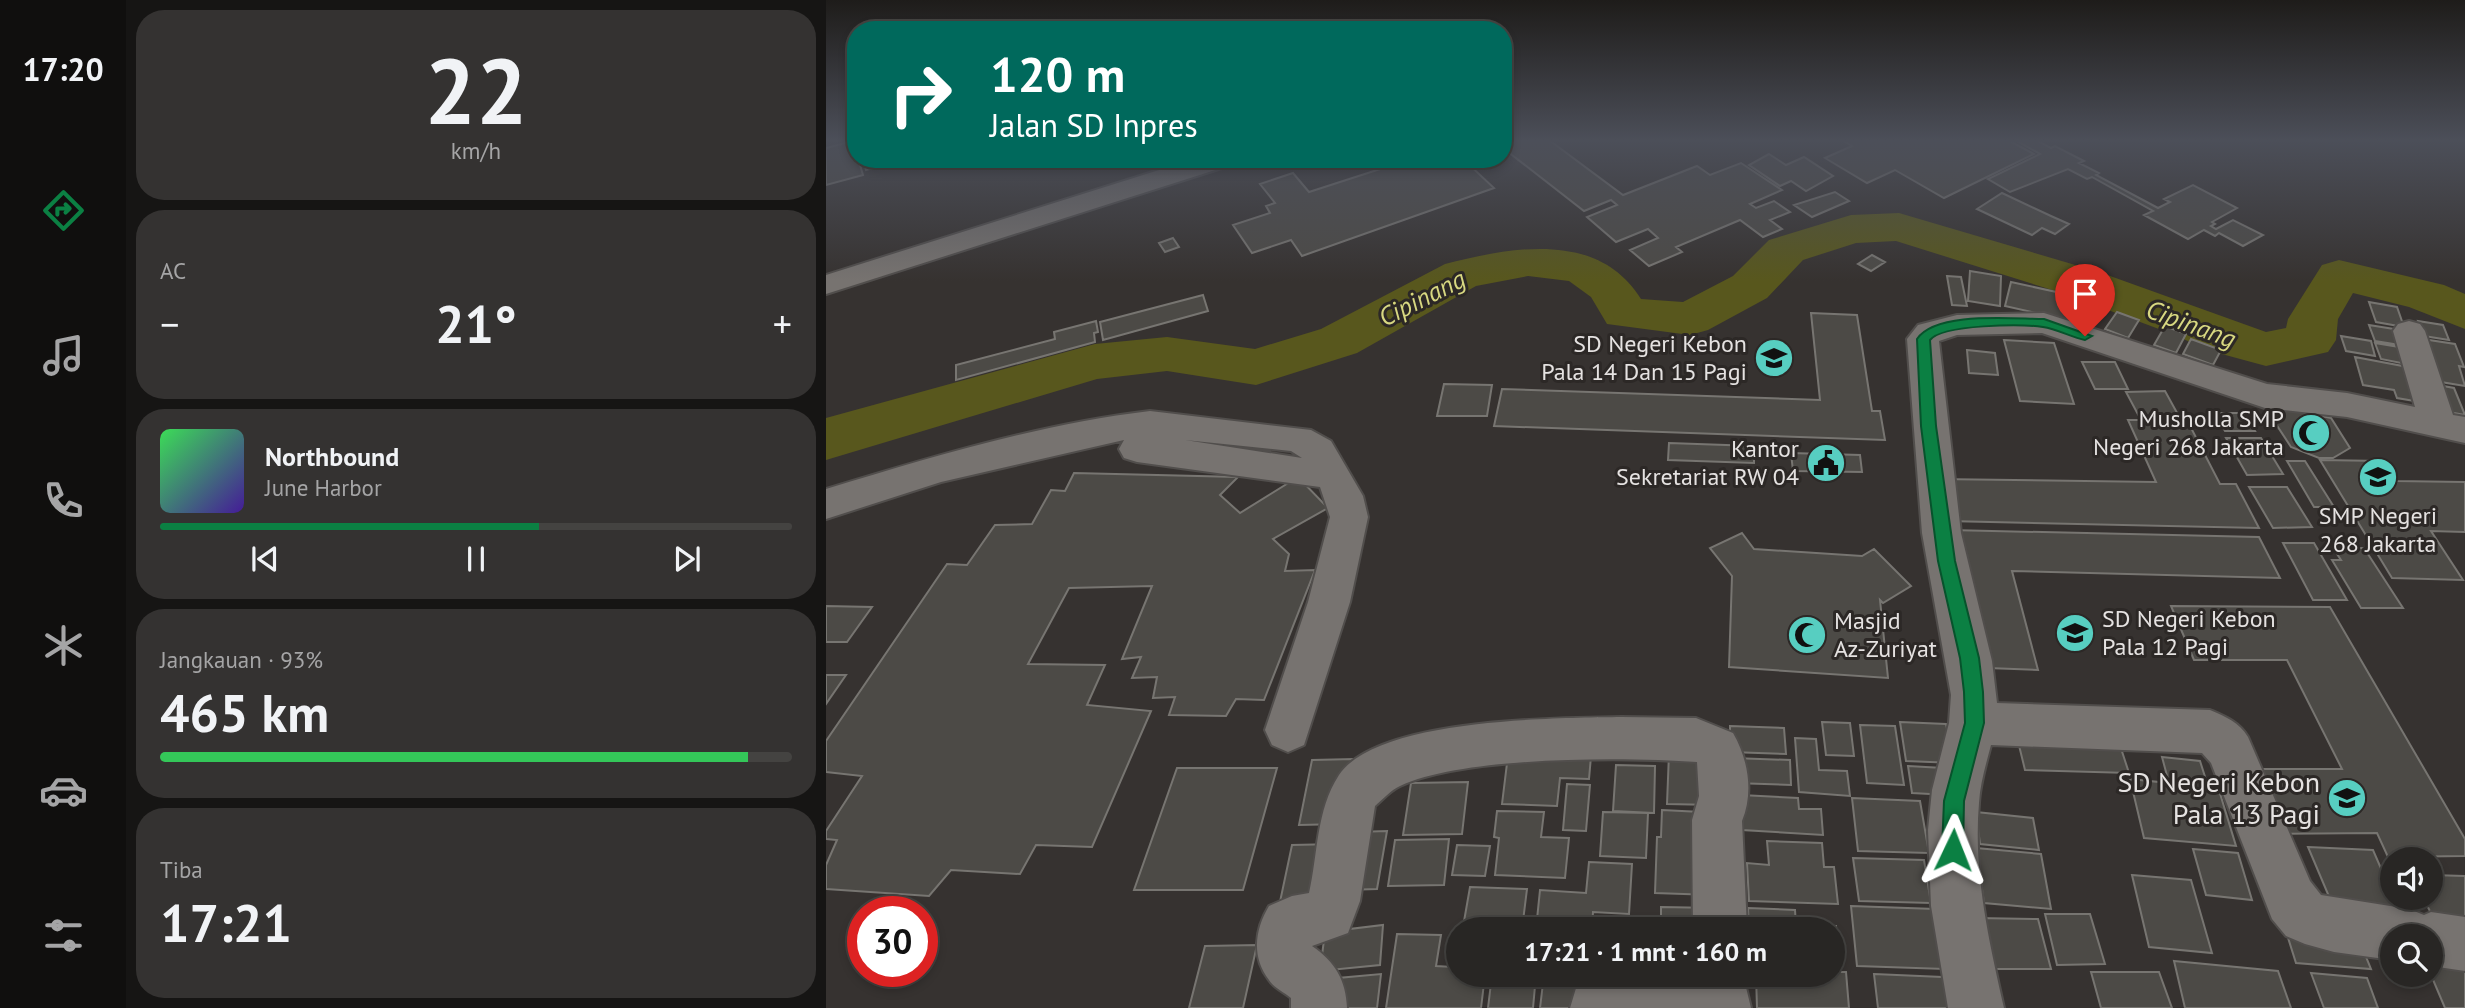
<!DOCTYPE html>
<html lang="id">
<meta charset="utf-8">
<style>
body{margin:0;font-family:"PT Sans",sans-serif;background:#343231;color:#f1f3f6;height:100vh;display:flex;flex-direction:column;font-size:26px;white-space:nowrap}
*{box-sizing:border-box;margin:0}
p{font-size:23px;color:#a5a5a6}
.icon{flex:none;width:38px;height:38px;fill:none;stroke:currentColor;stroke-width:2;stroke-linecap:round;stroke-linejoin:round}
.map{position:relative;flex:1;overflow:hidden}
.drawer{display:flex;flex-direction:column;gap:10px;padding:10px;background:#161514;width:700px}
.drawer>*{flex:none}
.banner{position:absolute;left:21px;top:21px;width:665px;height:147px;border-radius:28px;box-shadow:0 4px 10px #0003,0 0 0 2px #444341;background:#00695c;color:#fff;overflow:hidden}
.fabs{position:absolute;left:1554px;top:847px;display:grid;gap:14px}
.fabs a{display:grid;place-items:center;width:63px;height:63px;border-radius:50%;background:#282624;box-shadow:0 4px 10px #0003,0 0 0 2px #444341;font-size:35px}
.speed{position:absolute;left:21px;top:896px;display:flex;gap:14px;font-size:35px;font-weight:700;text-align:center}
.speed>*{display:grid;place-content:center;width:91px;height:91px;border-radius:50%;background:#282624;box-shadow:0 4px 10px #0003,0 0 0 2px #444341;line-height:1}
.speed .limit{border:10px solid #d22;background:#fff;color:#111}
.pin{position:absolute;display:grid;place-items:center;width:60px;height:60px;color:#fff;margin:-72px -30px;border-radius:50% 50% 50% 0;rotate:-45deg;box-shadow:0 0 7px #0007}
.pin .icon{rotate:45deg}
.me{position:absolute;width:77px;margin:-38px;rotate:2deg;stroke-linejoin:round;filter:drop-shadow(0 0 5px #0008)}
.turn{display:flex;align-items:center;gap:24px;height:147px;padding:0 28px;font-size:32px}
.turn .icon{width:91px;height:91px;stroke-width:2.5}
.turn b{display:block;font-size:49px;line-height:60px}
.big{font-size:52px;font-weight:700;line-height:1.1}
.drawer .card{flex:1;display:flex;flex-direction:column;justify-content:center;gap:10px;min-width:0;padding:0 24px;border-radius:28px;background:#343231}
.drawer .dial{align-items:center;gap:0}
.dial b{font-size:91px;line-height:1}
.song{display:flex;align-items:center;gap:21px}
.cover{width:84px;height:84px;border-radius:10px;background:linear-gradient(135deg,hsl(130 70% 55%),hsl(260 70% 35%))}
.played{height:7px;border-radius:4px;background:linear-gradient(90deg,#0b8043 60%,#444341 60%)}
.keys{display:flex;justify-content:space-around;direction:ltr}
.heat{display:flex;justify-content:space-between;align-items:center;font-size:38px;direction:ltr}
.charge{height:10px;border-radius:5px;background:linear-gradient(90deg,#34c759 93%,#444341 0)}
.trip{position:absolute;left:620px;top:917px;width:399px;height:70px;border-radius:35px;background:#282624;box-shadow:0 4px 10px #0003,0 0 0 2px #444341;font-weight:700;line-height:70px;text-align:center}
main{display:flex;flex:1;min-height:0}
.menu{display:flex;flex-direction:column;width:126px;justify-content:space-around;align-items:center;background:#100f0e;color:#a5a5a6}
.menu .icon{width:49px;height:49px}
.menu .selected{color:#0b8043}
.menu b{font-size:32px;color:#f1f3f6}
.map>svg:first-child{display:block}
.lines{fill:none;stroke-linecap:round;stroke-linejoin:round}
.river{fill:#58571d;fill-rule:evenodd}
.building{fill:#4c4a46;stroke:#777571;stroke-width:2}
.minor-casing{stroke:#514e4c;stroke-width:4}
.tertiary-casing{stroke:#514e4c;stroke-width:4}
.minor{fill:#777370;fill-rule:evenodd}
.tertiary{fill:#777370;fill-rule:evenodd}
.route{fill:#0b8043;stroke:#07532c;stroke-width:2}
.labels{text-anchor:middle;stroke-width:6;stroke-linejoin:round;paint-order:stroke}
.poi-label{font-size:24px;fill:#e5e2e1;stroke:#2c2826;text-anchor:end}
.water-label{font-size:26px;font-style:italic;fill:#d8d881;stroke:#2c2826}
.near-poi-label{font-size:28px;fill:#e5e2e1;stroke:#2c2826;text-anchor:end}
</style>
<main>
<nav class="menu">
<b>17:20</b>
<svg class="icon selected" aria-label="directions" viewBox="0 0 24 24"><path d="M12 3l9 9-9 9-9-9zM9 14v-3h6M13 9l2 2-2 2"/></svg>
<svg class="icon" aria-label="music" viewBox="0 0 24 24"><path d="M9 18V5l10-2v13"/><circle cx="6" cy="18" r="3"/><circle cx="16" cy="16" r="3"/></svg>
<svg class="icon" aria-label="phone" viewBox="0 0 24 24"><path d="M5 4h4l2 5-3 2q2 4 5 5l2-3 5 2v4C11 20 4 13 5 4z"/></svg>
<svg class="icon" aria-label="climate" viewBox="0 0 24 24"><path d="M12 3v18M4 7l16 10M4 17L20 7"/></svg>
<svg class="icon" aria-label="car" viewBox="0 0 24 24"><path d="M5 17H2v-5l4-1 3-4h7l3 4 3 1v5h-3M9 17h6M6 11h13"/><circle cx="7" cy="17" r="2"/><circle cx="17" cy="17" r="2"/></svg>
<svg class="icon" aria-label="filters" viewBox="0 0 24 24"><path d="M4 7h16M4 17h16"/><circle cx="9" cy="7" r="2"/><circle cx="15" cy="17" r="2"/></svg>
</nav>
<section class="drawer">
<div class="card dial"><b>22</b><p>km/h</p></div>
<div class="card"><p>AC</p>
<div class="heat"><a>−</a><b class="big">21°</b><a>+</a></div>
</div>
<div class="card">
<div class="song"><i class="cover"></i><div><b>Northbound</b><p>June Harbor</p></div></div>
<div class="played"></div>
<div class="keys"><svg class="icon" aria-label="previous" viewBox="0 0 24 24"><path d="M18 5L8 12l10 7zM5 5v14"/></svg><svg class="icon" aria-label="pause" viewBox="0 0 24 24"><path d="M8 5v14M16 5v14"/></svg><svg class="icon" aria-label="next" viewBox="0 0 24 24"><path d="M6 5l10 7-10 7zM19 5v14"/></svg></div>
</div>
<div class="card"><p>Jangkauan · 93%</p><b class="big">465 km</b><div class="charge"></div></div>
<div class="card"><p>Tiba</p><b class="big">17:21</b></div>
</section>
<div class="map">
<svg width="1639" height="1008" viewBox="0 0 1639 1008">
<rect width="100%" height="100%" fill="#363230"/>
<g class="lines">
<!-- river -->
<path class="river" d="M1073,213L1273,272L1440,332L1460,328L1462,319L1496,265L1513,260L1618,285L1639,294V329L1583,307L1527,293L1512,319L1510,340L1502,352L1440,366L1381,350L1349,335L1239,294L1070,241L1030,243L977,260L941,298L882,330L864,335L781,324L765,297L743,281L702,276L650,286L531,353L430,385L341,371L271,379L0,460V418L269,344L341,337L429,349L495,329L619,264C686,247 772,230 815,299L857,302L907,276L943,240L1025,215Z"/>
</g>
<!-- building -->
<path class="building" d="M677,140H723L797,195L871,166L884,175L915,163L956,190L924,204L930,208L948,201L964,212L944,220L956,229L937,237L914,220L850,247L856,252L823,266L804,250L832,238L822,229L790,242L761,217L791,205L785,200L758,211L677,148Z
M1016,140H1182L1208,154L1118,198L1069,170L1041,183L999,158L1026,146Z
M1189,140H1210L1225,148L1229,146L1258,161L1253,163L1273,173L1270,175L1332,208L1344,202L1338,199L1367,185L1411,208L1386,222L1389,224L1385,226L1390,229L1407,220L1437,235L1417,246L1393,233L1389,236L1378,230L1362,239L1318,215L1327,211L1266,177L1261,179L1242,169L1184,192L1162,179L1214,154Z
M27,141L37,175L0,185V148Z
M943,154L960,165L978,157L1007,176L980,191L965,181L954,186L923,165Z
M37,159H79L40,170Z
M585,159H637L668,188L476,256L465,240L426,253L407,225L444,213L440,206L449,203L434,184L467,173L483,192Z
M1009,192L1023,201L986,217L968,205Z
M1176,193L1225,216L1243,224L1229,234L1216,228L1206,235L1151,209Z
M347,238L353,247L339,252L333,243Z
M1046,255L1059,262L1045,271L1032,264Z
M1144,271L1175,276L1174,306L1142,301Z
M1121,276L1135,277L1141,306L1126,305Z
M1185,282L1267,300L1263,325L1179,306Z
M377,295L382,311L277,340L274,322Z
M1543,302L1571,307L1578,327L1550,322Z
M1291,312L1313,320L1302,338L1279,329Z
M985,313L1031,315L1046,411H1054L1059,440L668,426L676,389L994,400Z
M270,321L272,332L268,333L269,342L130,380V365L229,339L228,332Z
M1592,321L1617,325L1623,340L1598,336Z
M1543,325L1574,330L1580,346L1549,341Z
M1339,326L1360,334L1350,353L1328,345Z
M1515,336L1545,341L1549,356L1520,351Z
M1590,338L1629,344L1638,367L1633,366L1639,386L1615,382Z
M1365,339L1395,350L1387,365L1357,354Z
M1178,340L1228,343L1248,404L1194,401Z
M1549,343L1579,348L1585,365L1555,359Z
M1141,350L1169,353L1172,375L1143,373Z
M1529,357L1587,368L1600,403L1571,398L1568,390L1537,385Z
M1256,362H1289L1302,389H1269Z
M618,384L666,385L661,416H611Z
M1606,384L1628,388L1639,415L1617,411Z
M1339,391L1355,420H1315L1300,392Z
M1462,409L1505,418L1524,448L1507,458H1493L1465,447L1446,418Z
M1388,413H1418L1429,431H1399Z
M1302,420H1361L1394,484H1410L1433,528L1121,521L1111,479L1330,482Z
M1400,438H1435L1457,474L1421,475Z
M843,443L928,446V463L842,460Z
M965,453L1034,455L1036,472L967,471Z
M1494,460L1556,461L1570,481L1639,482V532L1605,531L1637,580L1566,578Z
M1461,461H1479L1508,507H1488Z
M248,473L412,477L394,495L414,513L472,477L502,508L447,539L463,554L459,571L489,570L438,700L410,699L400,716L343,715L349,697L327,698L331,677L306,678L315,657L296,659L326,586L243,588L202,664L279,665L261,705L325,711L266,847L210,845L194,874L125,870L103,896L0,889V865L11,840L0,839V831L36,776L0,772V741L121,564L141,565L169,525L206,524L225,490L239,491Z
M1423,487H1461L1486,527L1447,528Z
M1124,530L1433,537L1454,578L1186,571L1212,670L1162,668Z
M916,533L928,549L1036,556L1048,549L1085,586L1057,603L1054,600L1062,678L903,667L906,576L884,548Z
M1457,543H1488L1521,600H1487Z
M1507,548H1538L1577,608H1535L1506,560H1515Z
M0,606L46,607L21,642H0Z
M1345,606L1504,607L1639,839V856L1562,857L1551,833L1443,834L1415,769H1516L1461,660H1368Z
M0,675H20L0,704Z
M996,722L1024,723L1028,756L1000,755Z
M1074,722L1120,724L1128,763L1080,761Z
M1034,725L1069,726L1078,785L1041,783Z
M904,726L958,728L960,754L904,752Z
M1190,733L1291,736L1303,773L1199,770Z
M969,738L990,739L993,770L1021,771L1024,796L973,792Z
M766,745L763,779L734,778L731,806L676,804L683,747Z
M843,753L888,755L889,805L841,804Z
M1336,757L1374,761L1382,786L1392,787L1410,846L1318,838L1304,779L1343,783Z
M907,758L964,760L965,785L908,783Z
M528,759L516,824L473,825L486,760Z
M790,765L829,766L828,813L787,811Z
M1082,766L1117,768L1122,795L1086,793Z
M351,768H451L417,890H308Z
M642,782L636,834L577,835L585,783Z
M741,784L764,785L760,831L737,830Z
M915,795L972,798L973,809H995L997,835L916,830Z
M1026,798L1094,801L1103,853L1032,851Z
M836,810L875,812L886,895L829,893L831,837H835Z
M671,811L718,812L715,837L743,838L739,878L669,875L673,838L668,837Z
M777,812L822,813L820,858L774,856Z
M1150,812L1207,818L1213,850L1154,844Z
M561,831L551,889L519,890L530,832Z
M623,839L618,885L562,886L569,840Z
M941,841L996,843L998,867H1008L1012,904L923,901L921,863L943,865Z
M510,844L497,915L451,916L466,845Z
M631,845L664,846L659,876L626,875Z
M1482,847L1547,850L1573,910L1507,906Z
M1150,848L1215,854L1225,909L1158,903Z
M1367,849L1412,853L1426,900L1380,895Z
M1027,858L1098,860L1105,903L1033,901Z
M763,862L806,864L803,914L767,912L766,929H710L714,890L760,893Z
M1306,875L1365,880L1386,953L1323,947Z
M1605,875L1639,876V929L1613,928L1597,898H1605Z
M644,887L701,889L696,929L637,927Z
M1025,906L1109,909L1119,969L1031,966Z
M835,907L889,908V929H835Z
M922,908L969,910L970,925L1010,926L1013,964H1006V929H923Z
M1219,914H1264L1279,964L1231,965Z
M1151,918L1212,919L1225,969H1162Z
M557,925L554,965L494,971L499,932Z
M1458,925L1530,932L1545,969L1470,963Z
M571,934L615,935L610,966L627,967L632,943V975H659L655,1008H560Z
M431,945L417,1008H363L379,946Z
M1605,956L1639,958V1008H1619L1605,975Z
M1348,961L1452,971L1465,1008H1359Z
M1006,972H1020L1023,1008H931L930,975H1006Z
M1265,972H1333L1346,1008H1275Z
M1485,973L1541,978L1552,1008H1498Z
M555,974L551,1008H509L512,978Z
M1048,974L1139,978L1144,1008H1052Z
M666,975H710L707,1008H662Z
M718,975H766L764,1008H714Z"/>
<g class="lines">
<!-- minor casing -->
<g class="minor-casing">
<path id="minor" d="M1218,313L1441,384L1521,393L1589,407L1567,331L1572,324L1583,321L1594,324L1599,331L1627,415L1639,417V443L1521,417L1439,408L1216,333L1131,335L1113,341L1135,533L1166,661L1171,703L1384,710C1400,717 1413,722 1422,737L1484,881L1495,895L1583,909L1598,915L1605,912L1639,917V971L1605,966V936H1566V960L1508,952L1479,944L1460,936L1446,919L1385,763L1376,753L1165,745C1160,764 1154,784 1153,803C1147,872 1163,941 1178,1008H1122L1105,906L1102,830L1106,790L1123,723L1125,695L1096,533L1081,339L1092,325L1131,315Z
M324,411L485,430L505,441L537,496L542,517L524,602L478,745L462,752L446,745L439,730L482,602L504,517L494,487L311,462L298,458L293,449L298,440L115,482L0,519V489C105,457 214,424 324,411ZM359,440L465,451L476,458Z
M795,717L870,718L907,733C922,759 928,792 916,821L921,929H867L866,820L873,796L871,762C799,757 638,756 574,786C565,790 557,799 549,806L534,901L522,933L486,946C509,962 520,980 521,1008H465V998C458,992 448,988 443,980C425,957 429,929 443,906L466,896L483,893C492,854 490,810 513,775C551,718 731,718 795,717Z
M754,975H917L925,1008H744Z"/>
</g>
<!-- tertiary casing -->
<g class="tertiary-casing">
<path id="tertiary" d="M368,159H409L405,165L0,294V275Z"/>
</g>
<!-- minor -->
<use href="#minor" class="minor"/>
<!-- tertiary -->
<use href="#tertiary" class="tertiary"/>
</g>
<!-- sky -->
<linearGradient id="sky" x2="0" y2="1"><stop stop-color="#1e1c1a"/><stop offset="0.5" stop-color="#4c4f59"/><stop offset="1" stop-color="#4c4f59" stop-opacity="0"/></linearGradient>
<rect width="1639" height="281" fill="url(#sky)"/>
<!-- route -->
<path class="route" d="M1218,319L1266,336L1259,340C1245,337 1231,329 1217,327C1196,324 1117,324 1104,340L1110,426L1129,561L1153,658L1157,692L1158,723L1138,801L1137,850L1134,858L1127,861L1119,858L1116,850L1118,801L1139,723L1138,692L1134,658L1112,561L1095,426L1091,339C1110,311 1186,319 1218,319Z"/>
<!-- icons -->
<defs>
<g id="school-disc" transform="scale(2.0125)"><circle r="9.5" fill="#57cec1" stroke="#2c2826"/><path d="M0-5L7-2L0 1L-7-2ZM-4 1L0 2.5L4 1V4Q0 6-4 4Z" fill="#111"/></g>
<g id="mosque-disc" transform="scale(2.0125)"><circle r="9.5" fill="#57cec1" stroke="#2c2826"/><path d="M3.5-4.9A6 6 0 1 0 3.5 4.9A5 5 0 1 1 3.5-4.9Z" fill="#111"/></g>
<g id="civic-disc" transform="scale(2.0125)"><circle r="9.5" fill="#57cec1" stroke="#2c2826"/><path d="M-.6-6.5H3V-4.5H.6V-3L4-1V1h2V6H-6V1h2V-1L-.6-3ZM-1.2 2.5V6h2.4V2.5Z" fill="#111"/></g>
</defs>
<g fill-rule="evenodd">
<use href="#school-disc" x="948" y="358"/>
<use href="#mosque-disc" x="1485" y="433"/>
<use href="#civic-disc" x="1000" y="463"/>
<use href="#school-disc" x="1552" y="477"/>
<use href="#school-disc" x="1249" y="633"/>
<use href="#mosque-disc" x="981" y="635"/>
<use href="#school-disc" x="1521" y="798"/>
</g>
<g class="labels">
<!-- poi labels -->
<g class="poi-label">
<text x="921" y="352">SD Negeri Kebon<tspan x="921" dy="28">Pala 14 Dan 15 Pagi</tspan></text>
<text x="1458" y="427">Musholla SMP<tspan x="1458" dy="28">Negeri 268 Jakarta</tspan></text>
<text x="973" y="457">Kantor<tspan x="973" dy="28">Sekretariat RW 04</tspan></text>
<text x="1552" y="524" text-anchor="middle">SMP Negeri<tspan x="1552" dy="28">268 Jakarta</tspan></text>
<text x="1276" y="627" text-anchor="start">SD Negeri Kebon<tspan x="1276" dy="28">Pala 12 Pagi</tspan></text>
<text x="1008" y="629" text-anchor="start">Masjid<tspan x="1008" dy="28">Az-Zuriyat</tspan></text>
</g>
<!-- water labels -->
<g class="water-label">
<text transform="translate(596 298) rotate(-27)" y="9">Cipinang</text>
<text transform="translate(1365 324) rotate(20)" y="9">Cipinang</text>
</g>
<!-- near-poi labels -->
<g class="near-poi-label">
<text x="1494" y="792">SD Negeri Kebon<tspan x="1494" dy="32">Pala 13 Pagi</tspan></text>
</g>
</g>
</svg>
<div class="fabs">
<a><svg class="icon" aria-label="sound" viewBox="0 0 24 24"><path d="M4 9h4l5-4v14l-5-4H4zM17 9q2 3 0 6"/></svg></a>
<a><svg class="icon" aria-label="search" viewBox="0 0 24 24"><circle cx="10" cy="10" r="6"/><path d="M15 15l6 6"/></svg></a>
</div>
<div class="speed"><div class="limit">30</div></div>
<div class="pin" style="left:1259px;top:336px;background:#d93025"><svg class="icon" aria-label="arrive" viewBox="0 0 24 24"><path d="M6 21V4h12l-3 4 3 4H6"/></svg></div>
<svg class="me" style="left:1127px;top:850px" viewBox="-20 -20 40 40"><path d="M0-17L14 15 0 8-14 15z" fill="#0b8043" stroke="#fff" stroke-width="4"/></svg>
<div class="trip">17:21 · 1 mnt · 160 m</div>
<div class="banner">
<div class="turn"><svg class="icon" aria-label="right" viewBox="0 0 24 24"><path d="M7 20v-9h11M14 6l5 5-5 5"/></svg><div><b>120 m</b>Jalan SD Inpres</div></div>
</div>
</div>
</main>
